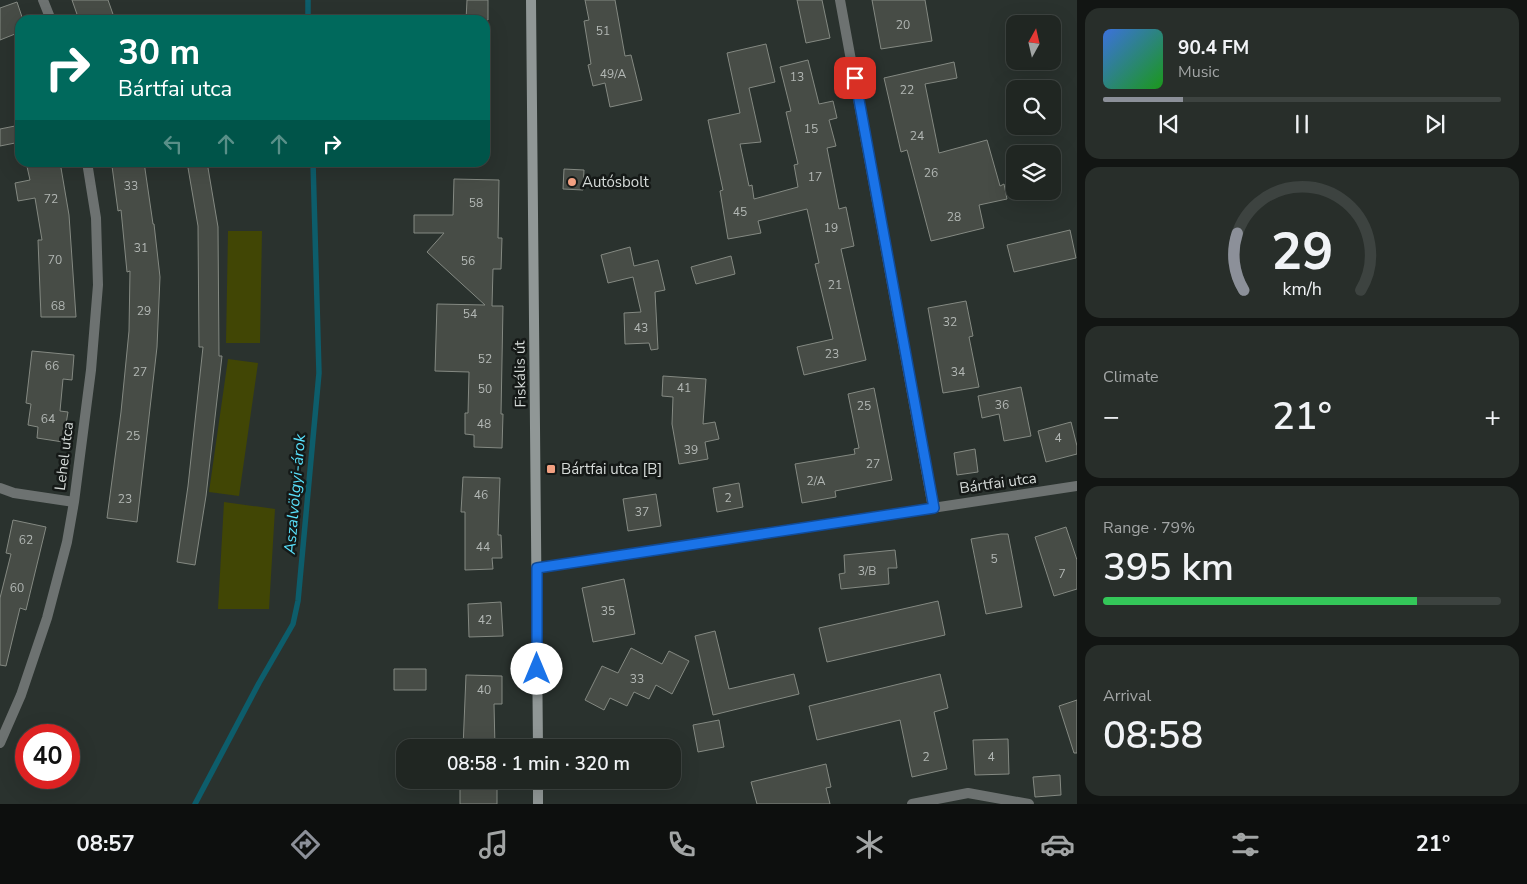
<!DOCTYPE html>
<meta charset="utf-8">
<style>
body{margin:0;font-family:"Nunito Sans",sans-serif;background:#282e2a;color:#f1f3f6;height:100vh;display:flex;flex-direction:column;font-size:19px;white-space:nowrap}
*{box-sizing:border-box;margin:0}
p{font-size:16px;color:#a2a5a5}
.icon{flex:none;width:28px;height:28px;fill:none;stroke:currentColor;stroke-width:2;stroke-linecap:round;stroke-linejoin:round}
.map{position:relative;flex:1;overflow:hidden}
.drawer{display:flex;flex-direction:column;gap:8px;padding:8px;background:#121513;width:450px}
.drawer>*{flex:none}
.hud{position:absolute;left:15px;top:15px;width:475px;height:152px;border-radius:15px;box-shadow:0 5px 20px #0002,0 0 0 1px #3d4340;background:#00695c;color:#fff;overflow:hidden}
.needle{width:32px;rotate:8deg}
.controls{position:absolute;left:1006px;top:15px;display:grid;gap:10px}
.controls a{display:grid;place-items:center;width:55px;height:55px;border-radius:10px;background:#202622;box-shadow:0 5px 20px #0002,0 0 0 1px #3d4340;font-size:25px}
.speed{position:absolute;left:15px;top:724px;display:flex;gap:10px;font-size:25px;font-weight:700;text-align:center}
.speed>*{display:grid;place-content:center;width:65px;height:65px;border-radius:50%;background:#202622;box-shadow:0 5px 20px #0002,0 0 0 1px #3d4340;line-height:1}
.speed .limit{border:8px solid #d22;background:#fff;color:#111}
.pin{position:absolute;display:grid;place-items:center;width:42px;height:42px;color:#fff;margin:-21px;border-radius:10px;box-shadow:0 2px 8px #0006}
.me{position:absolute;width:55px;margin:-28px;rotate:0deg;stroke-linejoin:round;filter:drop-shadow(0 0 4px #0008)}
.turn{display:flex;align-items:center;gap:18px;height:105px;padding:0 20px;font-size:22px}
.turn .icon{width:65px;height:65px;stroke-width:2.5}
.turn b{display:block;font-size:35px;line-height:42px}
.lanes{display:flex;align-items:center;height:48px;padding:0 20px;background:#0003;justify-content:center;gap:25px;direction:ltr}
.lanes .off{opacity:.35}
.big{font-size:38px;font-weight:600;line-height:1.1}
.drawer .tile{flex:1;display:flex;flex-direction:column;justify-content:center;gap:8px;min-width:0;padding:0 18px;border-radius:15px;background:#282e2a}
.drawer .dial{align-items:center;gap:0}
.dial svg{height:130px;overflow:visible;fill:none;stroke:#3d4340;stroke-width:7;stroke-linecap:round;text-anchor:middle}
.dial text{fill:#f1f3f6;stroke:none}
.song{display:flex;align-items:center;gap:15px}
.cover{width:60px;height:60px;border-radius:8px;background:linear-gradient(135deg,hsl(220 70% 55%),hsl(120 70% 35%))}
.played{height:5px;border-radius:2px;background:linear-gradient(90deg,#8c9099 20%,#3d4340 20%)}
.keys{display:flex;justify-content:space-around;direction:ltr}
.heat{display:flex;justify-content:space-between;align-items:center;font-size:28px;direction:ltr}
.charge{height:8px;border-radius:4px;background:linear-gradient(90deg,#34c759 79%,#3d4340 0)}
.trip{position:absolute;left:396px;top:739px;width:285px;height:50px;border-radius:15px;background:#202622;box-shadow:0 5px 20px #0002,0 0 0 1px #3d4340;font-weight:600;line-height:50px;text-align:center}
.dock{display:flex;height:80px;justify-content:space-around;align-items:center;background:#0d0f0e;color:#a2a5a5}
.dock .icon{width:35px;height:35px}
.dock .selected{color:#8c9099}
.dock b{font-size:22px;color:#f1f3f6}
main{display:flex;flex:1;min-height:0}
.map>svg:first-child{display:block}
.green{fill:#414605}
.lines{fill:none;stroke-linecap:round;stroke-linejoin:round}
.stream{stroke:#0d5d6b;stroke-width:5.5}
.building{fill:#474c46;stroke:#848982}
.street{stroke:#6d7271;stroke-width:10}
.secondary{stroke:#909796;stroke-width:10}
.route-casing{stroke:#114b97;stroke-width:12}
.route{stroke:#1a73e8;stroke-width:9}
.poi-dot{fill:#f2a081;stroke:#151917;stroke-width:2}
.labels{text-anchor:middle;stroke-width:5;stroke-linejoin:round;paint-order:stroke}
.number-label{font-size:12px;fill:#b2b7b4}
.poi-label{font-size:15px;fill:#d6dbd9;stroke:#151917;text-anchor:start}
.street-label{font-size:15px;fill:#d6dbd9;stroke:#151917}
.water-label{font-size:16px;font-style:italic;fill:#59e0fb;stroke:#151917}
</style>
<main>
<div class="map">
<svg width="1077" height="804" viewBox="0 0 1077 804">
<rect width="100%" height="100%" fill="#2a322e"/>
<!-- green -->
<path class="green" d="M228,231H262L260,343H226Z
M228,359L258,363L239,496L209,492Z
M224,502L275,509L269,609H218Z"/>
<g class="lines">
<!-- stream -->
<path class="stream" d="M308,0V20
M195,804L259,683L293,624L298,601L319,373L313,162"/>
</g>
<!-- building -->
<path class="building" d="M72,0H108L115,20H79Z
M467,0H488V20H466Z
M585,0H615L625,56L631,55L642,100L610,107L605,83L593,86L588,65L591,64L584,21L589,20Z
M797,0H822L830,38L806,43Z
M872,0H925L932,41L881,49Z
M17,2L23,20H20V32L0,40V8Z
M766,44L775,82L749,88L761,142L740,144L749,186L752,185L754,199L798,187L794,165L798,164L786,112L791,111L780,67L808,60L819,104L833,101L837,118L829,120L836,146L827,148L839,209L846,207L854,246L841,249L866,360L804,375L797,347L833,339L815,264L819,263L807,209L758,221L761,233L728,239L720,191L723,190L708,120L740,113L727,53Z
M954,62L957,78L925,84L939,153L987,140L1000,186L1004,184L1007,199L979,205L984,228L931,241L907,150L901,152L884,78Z
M20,125V142L0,146V129Z
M26,162H60L69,215L76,317H41L38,240H42L35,198L18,201L15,183L30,180Z
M136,162H144L153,224H154L160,277L157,347L137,522L107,518L121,412L129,331L130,271L127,272L121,210L118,211L112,166Z
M187,162H207L218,227L219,356H222L206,496L195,565L177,562L188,486L203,347H199L198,226Z
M564,169L584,170L583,190L563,189Z
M454,179L499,180L498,238H502L501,269H493L492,306H503L501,414H503L502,448L474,447V435L465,434V413H468L469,372L435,371L437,304L485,305L427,252L444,233H414V215H453Z
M1070,230L1076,258L1014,272L1007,245Z
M630,247L634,266L658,260L665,290L655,292L658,349L651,350L649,343L625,344L624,313L641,312L633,277L608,283L601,255Z
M731,256L735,274L696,284L691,267Z
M966,301L973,336L969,337L979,387L943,393L928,308Z
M32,351L74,355L72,380L63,379L60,411L68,412L63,442L37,438L38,427L28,425L31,404L26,403Z
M663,376L706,379L703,424L715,422L719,439L705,442L708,459L679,464L672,424L673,397L662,396Z
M1021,387L1031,436L1004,441L999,414L982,418L978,396Z
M874,388L892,480L835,491L836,497L802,503L795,464L855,454L854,449L859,448L848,394Z
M1071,422L1077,446V454L1046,462L1038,431Z
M975,449L978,472L957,475L954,453Z
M463,477L500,478L498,535H501L502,558H492L493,569L465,570V512H461Z
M739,483L743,507L717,512L713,488Z
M656,494L661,526L628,531L623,499Z
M13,520L46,527L26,610L20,608L6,666L0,665V598L11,554L6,553Z
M1066,527L1077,560V589L1054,596L1035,537Z
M1001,534H1008L1022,607L986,614L971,539Z
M895,550L897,568H888L889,584L841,589L839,574L845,573L844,555Z
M624,579L635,634L593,642L582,588Z
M938,601L945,635L827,662L819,628Z
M501,602L503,636L469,637L468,604Z
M715,631L729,689L794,674L799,694L713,715L695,636Z
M631,648L662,664L669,651L689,661L672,694L656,685L649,699L634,692L627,706L610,698L604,710L585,700L602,666L618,673Z
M394,669H426V690H394Z
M940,674L948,708L934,712L947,769L912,777L900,720L817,740L809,706Z
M466,675L502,676V704H494L495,748H463Z
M1077,700V753H1074L1059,706Z
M719,720L724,747L698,752L693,725Z
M1008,739L1009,774L975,775L973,740Z
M826,764L831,787L826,788L830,804H757L751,782Z
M1060,775L1061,795L1035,797L1033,777Z
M460,780H497V804H460Z"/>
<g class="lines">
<!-- street -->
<path class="street" d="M43,0L51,20
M840,0L933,508
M0,488L14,493L74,502
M537,568L1077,486
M0,743L21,695L47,618L67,542L74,502L91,370L98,285L96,218L87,162
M912,804L968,793L1029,804"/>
<!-- secondary -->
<path class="secondary" d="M531,0L538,748
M538,780V804"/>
</g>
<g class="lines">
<!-- route casing -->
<g class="route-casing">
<path id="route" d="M537,669V568L934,508L855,78"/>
</g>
<!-- route -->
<use href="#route" class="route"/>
</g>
<!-- markers -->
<g class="poi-dot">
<circle cx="572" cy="182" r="5"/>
<rect x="546" y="464" width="10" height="10" rx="2.5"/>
</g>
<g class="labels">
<!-- number labels -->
<g class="number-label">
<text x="903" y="29">20</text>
<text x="603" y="35">51</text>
<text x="613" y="78">49/A</text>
<text x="797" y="81">13</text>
<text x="907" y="94">22</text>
<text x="811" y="133">15</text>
<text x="917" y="140">24</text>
<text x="931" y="177">26</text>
<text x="815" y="181">17</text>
<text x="131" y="190">33</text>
<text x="51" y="203">72</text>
<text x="476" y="207">58</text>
<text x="740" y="216">45</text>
<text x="954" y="221">28</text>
<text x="831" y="232">19</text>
<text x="141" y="252">31</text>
<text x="55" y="264">70</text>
<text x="468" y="265">56</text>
<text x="835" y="289">21</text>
<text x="58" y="310">68</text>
<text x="144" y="315">29</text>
<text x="470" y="318">54</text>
<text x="950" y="326">32</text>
<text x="641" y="332">43</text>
<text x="832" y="358">23</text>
<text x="485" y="363">52</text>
<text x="52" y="370">66</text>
<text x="140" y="376">27</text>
<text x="958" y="376">34</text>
<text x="684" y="392">41</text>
<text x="485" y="393">50</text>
<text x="1002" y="409">36</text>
<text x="864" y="410">25</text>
<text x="48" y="423">64</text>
<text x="484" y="428">48</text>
<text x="133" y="440">25</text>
<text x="1058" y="442">4</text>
<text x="691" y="454">39</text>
<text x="873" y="468">27</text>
<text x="816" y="485">2/A</text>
<text x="481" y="499">46</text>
<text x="728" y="502">2</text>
<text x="125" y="503">23</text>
<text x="642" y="516">37</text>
<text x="26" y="544">62</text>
<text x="483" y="551">44</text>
<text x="994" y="563">5</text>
<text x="867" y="575">3/B</text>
<text x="1062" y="578">7</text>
<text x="17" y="592">60</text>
<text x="608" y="615">35</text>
<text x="485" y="624">42</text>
<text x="637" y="683">33</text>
<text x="484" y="694">40</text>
<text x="926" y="761">2</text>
<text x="991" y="761">4</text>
</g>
<!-- poi labels -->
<g class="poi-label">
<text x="582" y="187">Autósbolt</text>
<text x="561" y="474">Bártfai utca [B]</text>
</g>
<!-- street labels -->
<g class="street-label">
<text transform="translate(520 374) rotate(-91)" y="5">Fiskális út</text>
<text transform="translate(64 456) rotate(-83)" y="5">Lehel utca</text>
<text transform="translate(998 483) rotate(-8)" y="5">Bártfai utca</text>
</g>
<!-- water labels -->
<g class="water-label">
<text transform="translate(294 494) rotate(-85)" y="6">Aszalvölgyi-árok</text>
</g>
</g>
</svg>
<div class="controls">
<a><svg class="needle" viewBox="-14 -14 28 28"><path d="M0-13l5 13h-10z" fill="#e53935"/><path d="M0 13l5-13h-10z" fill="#a2a5a5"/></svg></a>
<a><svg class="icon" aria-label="search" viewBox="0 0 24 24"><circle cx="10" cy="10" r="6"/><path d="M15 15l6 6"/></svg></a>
<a><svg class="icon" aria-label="layers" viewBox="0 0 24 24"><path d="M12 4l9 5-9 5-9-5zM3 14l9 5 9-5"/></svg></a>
</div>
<div class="speed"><div class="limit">40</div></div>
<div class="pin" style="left:855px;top:78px;background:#d93025"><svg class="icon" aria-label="arrive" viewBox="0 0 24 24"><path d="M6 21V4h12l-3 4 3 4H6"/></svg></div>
<svg class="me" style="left:537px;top:669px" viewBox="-20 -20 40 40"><circle r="19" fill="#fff"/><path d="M0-13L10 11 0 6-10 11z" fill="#1a73e8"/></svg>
<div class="trip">08:58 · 1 min · 320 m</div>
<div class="hud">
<div class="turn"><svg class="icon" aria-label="right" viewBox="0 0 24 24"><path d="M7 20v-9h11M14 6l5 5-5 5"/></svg><div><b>30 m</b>Bártfai utca</div></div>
<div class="lanes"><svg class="icon off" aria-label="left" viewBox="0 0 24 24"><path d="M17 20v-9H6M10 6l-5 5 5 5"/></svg><svg class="icon off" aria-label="ahead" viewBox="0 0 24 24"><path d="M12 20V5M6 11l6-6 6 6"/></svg><svg class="icon off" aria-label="ahead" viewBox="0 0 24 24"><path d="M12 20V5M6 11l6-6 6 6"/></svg><svg class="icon" aria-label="right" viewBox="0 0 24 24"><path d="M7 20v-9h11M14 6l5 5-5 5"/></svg></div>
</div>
</div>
<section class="drawer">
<div class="tile">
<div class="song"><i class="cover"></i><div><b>90.4 FM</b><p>Music</p></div></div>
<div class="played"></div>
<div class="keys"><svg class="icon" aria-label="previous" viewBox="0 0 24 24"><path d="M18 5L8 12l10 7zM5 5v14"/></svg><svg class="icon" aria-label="pause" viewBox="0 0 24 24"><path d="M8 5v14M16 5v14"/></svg><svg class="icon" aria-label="next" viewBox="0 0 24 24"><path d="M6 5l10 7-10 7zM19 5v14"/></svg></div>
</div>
<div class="tile dial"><svg viewBox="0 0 100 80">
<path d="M14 69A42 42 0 1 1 86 69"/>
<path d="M14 69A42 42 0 0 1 10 34" stroke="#8c9099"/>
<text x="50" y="56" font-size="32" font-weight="700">29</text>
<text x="50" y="72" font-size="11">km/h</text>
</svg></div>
<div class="tile"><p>Climate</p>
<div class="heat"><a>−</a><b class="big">21°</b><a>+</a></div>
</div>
<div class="tile"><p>Range · 79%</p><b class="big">395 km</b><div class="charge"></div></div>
<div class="tile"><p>Arrival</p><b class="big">08:58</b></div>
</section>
</main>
<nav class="dock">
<b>08:57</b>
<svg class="icon selected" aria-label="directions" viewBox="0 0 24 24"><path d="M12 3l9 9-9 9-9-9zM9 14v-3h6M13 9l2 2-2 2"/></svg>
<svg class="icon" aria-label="music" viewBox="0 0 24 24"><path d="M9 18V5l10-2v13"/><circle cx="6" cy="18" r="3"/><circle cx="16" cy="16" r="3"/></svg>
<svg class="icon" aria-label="phone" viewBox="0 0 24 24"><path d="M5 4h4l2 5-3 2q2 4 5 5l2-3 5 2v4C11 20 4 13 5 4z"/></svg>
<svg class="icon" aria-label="climate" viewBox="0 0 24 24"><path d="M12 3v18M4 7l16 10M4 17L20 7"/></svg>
<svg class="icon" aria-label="car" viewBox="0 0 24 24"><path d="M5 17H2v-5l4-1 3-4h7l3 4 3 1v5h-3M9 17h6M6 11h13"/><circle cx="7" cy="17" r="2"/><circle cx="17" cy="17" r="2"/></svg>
<svg class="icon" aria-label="filters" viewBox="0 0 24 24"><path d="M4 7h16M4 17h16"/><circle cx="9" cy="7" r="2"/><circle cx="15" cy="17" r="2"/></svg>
<b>21°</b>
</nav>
